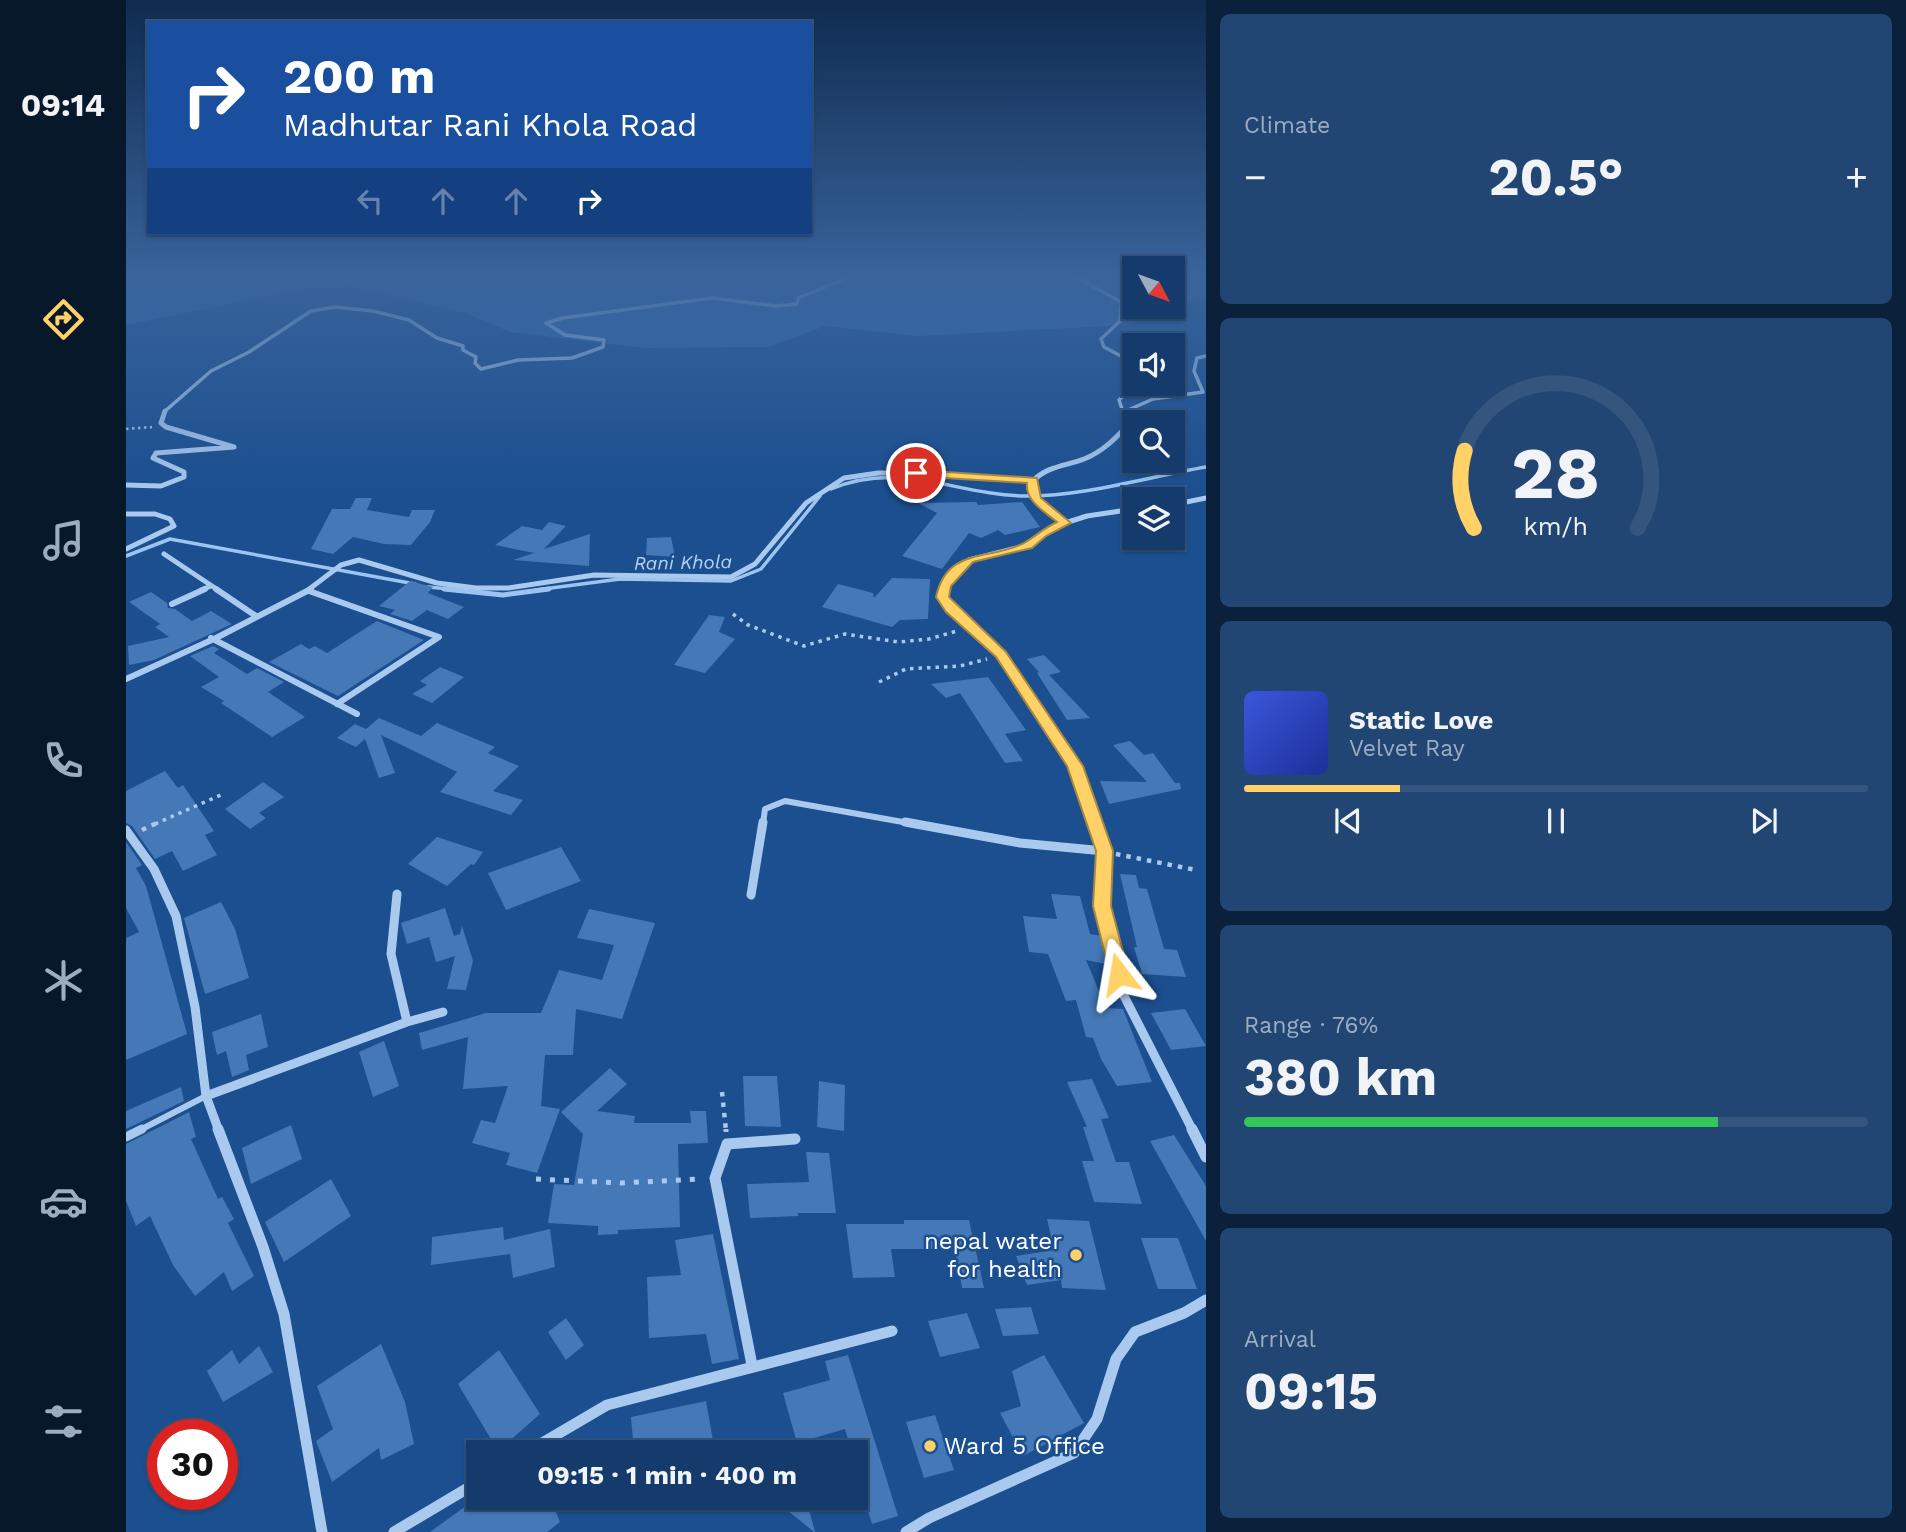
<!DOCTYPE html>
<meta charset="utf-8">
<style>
body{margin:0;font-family:"Work Sans",sans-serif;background:#214673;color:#f1f3f6;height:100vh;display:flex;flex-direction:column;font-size:26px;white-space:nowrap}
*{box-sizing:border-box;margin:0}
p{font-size:23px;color:#9dadc1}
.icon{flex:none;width:38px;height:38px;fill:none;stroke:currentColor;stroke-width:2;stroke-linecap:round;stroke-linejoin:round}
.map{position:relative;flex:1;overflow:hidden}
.details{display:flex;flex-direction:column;gap:14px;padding:14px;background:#0b203b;width:700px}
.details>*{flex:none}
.guide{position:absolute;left:21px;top:21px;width:665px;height:214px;border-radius:0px;box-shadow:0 2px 5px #0004,0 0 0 2px #33557e;background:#1a4fa0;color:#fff;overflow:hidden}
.needle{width:46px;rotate:131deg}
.tools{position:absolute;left:996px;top:256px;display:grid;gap:14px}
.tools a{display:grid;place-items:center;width:63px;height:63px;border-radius:0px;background:#143b6b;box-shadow:0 2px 5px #0004,0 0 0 2px #33557e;font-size:35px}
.speed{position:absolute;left:21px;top:1419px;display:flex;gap:14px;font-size:35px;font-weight:700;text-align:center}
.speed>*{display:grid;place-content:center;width:91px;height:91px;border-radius:50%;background:#143b6b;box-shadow:0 2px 5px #0004,0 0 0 2px #33557e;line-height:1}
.speed .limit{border:10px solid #d22;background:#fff;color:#111}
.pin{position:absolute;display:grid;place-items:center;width:60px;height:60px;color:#fff;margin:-30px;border:4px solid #fff;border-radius:50%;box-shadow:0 2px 7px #0007}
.me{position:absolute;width:77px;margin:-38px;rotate:346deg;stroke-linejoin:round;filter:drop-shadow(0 0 5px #0008)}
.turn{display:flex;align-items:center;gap:24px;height:147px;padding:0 21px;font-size:32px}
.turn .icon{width:91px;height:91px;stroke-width:2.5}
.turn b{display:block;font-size:49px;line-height:60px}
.lanes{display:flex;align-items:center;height:66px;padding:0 21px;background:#0003;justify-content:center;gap:35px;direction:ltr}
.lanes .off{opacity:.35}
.big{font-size:52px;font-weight:700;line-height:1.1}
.details .widget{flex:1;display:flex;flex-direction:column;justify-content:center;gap:10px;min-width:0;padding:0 24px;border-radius:10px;background:#214673}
.details .dial{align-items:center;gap:0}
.dial svg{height:182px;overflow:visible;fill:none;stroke:#33557e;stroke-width:7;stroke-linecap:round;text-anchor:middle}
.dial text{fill:#f1f3f6;stroke:none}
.song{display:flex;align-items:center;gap:21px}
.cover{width:84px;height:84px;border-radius:10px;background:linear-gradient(135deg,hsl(230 70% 55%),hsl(230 70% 35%))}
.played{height:7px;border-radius:4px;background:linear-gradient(90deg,#ffd166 25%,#33557e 25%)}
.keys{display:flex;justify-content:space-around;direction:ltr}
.heat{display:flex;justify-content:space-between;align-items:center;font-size:38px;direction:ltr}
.charge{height:10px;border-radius:5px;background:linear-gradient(90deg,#34c759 76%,#33557e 0)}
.trip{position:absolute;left:340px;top:1440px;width:402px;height:70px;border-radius:0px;background:#143b6b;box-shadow:0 2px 5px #0004,0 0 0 2px #33557e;font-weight:700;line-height:70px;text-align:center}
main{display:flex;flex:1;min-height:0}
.dock{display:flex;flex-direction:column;width:126px;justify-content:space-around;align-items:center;background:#08182b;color:#9dadc1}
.dock .icon{width:49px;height:49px}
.dock .on{color:#ffd166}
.dock b{font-size:32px;color:#f1f3f6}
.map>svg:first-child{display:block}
.green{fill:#2e69ad}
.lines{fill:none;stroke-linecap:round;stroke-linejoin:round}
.stream-far1{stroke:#9cc4f0;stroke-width:3.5}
.stream{stroke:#9cc4f0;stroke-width:5}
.building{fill:#4478b7}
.path-far3{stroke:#a9c9ee;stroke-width:2.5;stroke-dasharray:2.5 3.5;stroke-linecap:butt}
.path-far2{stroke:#a9c9ee;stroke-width:3.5;stroke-dasharray:3.5 5;stroke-linecap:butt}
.path-far1{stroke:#a9c9ee;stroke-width:4.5;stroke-dasharray:4.5 6;stroke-linecap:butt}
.path{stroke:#a9c9ee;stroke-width:5;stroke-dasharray:5 9;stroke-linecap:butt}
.service-far1{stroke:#a9c9ee;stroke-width:6}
.service{stroke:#a9c9ee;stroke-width:9}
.minor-far4{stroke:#a9c9ee;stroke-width:3.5}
.minor-far3{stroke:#a9c9ee;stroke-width:5}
.minor-far2{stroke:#a9c9ee;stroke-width:6}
.minor-far1{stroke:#a9c9ee;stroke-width:9}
.minor{stroke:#a9c9ee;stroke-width:11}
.route{fill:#ffd166;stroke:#a68842;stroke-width:2}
.poi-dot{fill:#ffd166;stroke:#1b4f8f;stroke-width:2.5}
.labels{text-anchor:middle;stroke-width:5;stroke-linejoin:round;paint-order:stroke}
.far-water-label{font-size:19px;font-style:italic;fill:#b5d3f5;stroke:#1b4f8f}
.near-poi-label{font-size:24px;fill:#fff;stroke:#1b4f8f;text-anchor:end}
</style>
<main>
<nav class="dock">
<b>09:14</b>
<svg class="icon on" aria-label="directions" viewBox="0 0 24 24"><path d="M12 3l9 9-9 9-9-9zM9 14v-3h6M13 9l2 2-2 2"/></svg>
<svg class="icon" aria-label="music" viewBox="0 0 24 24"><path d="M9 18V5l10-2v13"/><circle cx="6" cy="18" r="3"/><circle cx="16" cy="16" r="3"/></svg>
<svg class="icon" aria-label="phone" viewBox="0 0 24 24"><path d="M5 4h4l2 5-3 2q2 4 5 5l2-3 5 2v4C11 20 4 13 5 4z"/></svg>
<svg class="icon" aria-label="climate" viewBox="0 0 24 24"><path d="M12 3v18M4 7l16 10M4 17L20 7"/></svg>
<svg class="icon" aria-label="car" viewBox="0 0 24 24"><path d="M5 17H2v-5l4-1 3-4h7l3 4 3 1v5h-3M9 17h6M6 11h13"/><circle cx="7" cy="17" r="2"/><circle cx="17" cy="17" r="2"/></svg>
<svg class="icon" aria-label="filters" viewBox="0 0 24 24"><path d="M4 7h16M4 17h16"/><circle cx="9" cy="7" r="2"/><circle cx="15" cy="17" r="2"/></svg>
</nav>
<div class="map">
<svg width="1080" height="1532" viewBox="0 0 1080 1532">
<rect width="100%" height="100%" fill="#1b4f8f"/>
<!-- green -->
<path class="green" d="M0,276H1008V306H1046L1047,276H1080V296L1000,325L792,336L699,326L642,347L519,348L384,332L340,313L226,286L184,287L0,325Z"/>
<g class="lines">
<!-- stream-far1 -->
<path class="stream-far1" d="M705,489C775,460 829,495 900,496C960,496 1021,477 1080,467
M0,556L44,539L289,584
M302,587L335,590
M410,590L494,579L605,581L635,569L694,496"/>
<!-- stream -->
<path class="stream" d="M318,589L377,595L423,589"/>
</g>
<!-- building -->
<path class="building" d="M230,498H246L241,510L283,517L286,510H309L304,522L285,545L258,544L227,537L207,554L185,549L206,509H224Z
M850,502L852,505L896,502L914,527L879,535L872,530L855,538L843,533L816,569L776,556L811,513L792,503Z
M423,522L440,526L418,549L464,534L463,566L387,560L408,553L369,545L396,526L416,530Z
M545,537L549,557L520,555L521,538Z
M766,578L804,579L802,619L774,620L766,627L696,607L712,584L747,593L748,598Z
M284,581L307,587L302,593L338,607L322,619L301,610L286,621L264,614L269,610L253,606Z
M25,592L41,603L42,608L49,609L66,621L85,611L106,624L28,660L3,665L2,646L43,637L29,627L34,624L3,602Z
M583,615L599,617L593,632L609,639L579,673L548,665Z
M251,621L298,640L212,696L143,662L175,644L183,649L189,646L201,653Z
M87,646L93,649L88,653L121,674L131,668L158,682L142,692L179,717L146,737L95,703L98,701L75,687L93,677L64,656Z
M918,655L935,672L923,675L964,718L941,720L911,673L913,672L901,659Z
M314,667L338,677L306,703L286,694L301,685L294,681Z
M862,677L900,730L879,734L897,761L879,763L834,693L820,698L805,684Z
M253,718L295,736L311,723L369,747L362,753L393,766L367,791L397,800L385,815L314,792L331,772L255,735L269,773L253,778L239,739L230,747L211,738L229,724L240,729Z
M1004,741L1018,755L1027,753L1049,783H1054L1055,789L983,804L974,781L1021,782L987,745Z
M39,771L52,788L57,785L88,831L79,835L91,855L57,871L46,851L29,859L6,826L0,823V791Z
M137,782L158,797L133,813L140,818L124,829L99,809Z
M311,837L357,852L348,865L345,864L321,886L282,864Z
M0,842L16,865L10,868L20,886L61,1034L0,1060V938L13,932L0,908Z
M435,847L455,881L380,910L362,873Z
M994,874L1010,875L1013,888L1021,889L1038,949L1051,950L1060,977L1016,974L1008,947H1011Z
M925,894L954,896L964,934L976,936L980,964L960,960L980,1008L997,1009L1026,1082L991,1086L975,1059L967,1038L960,1037L950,1000L940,1001L922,954L903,952L897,916L931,919Z
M95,902L109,929L123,978L79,994L58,918Z
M319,908L328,936L334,934L336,926L347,961L340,990L321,989L329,956L310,962L303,937L281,944L275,923Z
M463,909L529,923L496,1019L450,1009L447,1055H419L415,1106L434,1109L411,1173L380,1165L384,1153L346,1143L355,1120L369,1123L382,1086L337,1089L342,1037L296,1050L293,1033L360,1013H415L433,970L476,980L488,945L451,938Z
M1059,1009L1080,1046L1045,1050L1025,1013Z
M135,1014L142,1047L120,1055L123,1070L106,1077L100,1051L91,1055L86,1032Z
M258,1041L273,1086L247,1097L233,1052Z
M484,1068L501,1084L471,1111L509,1116L508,1123H565L564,1111H580L582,1143L552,1144L554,1227L492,1230V1234L472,1235V1226L422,1223L428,1184L448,1185L457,1134L435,1112Z
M617,1076H651L655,1127L619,1126Z
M966,1079L983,1118L975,1119L990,1162H1003L1016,1204L968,1202L956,1161H968L957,1127H961L941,1082Z
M693,1081L719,1085L718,1131L691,1127Z
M55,1087L58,1101L0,1129V1111Z
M63,1112L70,1137L65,1139L92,1199L96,1197L108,1219L102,1223L128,1276L106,1291L98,1272L69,1296L47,1265L24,1216L10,1226L0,1201V1144Z
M165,1125L176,1159L125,1184L116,1148Z
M1048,1135L1080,1186V1241L1024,1141Z
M680,1152L703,1153L710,1213H672V1216L624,1218L621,1184L683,1182Z
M205,1179L225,1216L158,1262L139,1222Z
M921,1219L963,1221L980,1290L936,1288L935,1280L901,1285L890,1256L928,1250Z
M778,1220H843L858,1288H836L829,1249H765L769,1277L727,1278L720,1224H778Z
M377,1227L378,1240L424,1229L429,1267L387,1278L384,1254L305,1265L306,1237Z
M587,1234L613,1359L586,1364L580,1334L523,1338L521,1277L555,1275L549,1240Z
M1015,1238H1052L1071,1289H1032Z
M905,1307L913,1334L877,1336L869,1309Z
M841,1313L854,1348L814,1357L802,1321Z
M440,1318L458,1345L440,1360L422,1332Z
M255,1344L279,1402L288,1444L255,1460L253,1448L206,1482L190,1441L207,1429L191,1386Z
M133,1346L147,1372L97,1402L81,1371L106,1350L113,1364Z
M373,1350L414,1414L372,1451L332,1384Z
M722,1355L772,1516L746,1524L730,1473V1448L725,1449L719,1429L671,1443L657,1393L704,1380L699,1361Z
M918,1355L958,1423L897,1456L874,1413L895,1406L886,1371Z
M580,1401L589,1452H508L505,1417Z
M809,1415L828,1470L798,1478L780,1422Z
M351,1498H424L434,1522L421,1532H304Z
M646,1498H680L689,1532H688Z"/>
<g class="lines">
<!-- path-far3 -->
<path class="path-far3" d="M0,429L26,427"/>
<!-- path-far2 -->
<path class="path-far2" d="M607,614L622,625L678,646L719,634L773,642L803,639L831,631
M753,682L780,669L834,666L861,659
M29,824L97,794"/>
<!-- path-far1 -->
<path class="path-far1" d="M16,830L33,822
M990,854L1070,870
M596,1092L600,1131"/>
<!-- path -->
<path class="path" d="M600,1129V1132
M410,1179L495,1183L576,1179"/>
<!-- service-far1 -->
<path class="service-far1" d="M12,1131L80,1096"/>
<!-- service -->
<path class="service" d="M0,1137L16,1129"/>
<!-- minor-far4 -->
<path class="minor-far4" d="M941,276L950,277L995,302L994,321L975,339L978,347L1008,363
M1000,411L1027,399L1077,392L1068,371L1071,358L1080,356
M38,412L85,371L123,352L185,311L209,307L247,311L283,320L311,338L337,346V350L350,357L349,363L355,369L392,360L446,358L477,347L478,340L439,335L420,323L437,318L586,298L650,306L671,304L672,298L727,276
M997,412L993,400L1010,383"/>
<!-- minor-far3 -->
<path class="minor-far3" d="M0,485L35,486L58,477V472L27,458L30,453L108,447L40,427L35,423L39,411
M1046,505L1080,498
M0,514H29L44,519L48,526L0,549
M939,523L961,516L1008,509
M38,554L92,590
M75,590L85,586
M182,590L215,565L233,560L311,583L350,588H382L468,575L605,577L629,564L680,503L718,478L752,473H790L907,481
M818,590L843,560L902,545L916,533L939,523L912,500L907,481C921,466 940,466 958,459C976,452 989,439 1002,425L997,411"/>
<!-- minor-far2 -->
<path class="minor-far2" d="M90,589L130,616
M818,589L816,597L825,610L875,655L949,766L969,824
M183,591L313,637L211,704
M46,604L79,589
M85,638L231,714
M0,679L90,638L185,589
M637,824L639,809L659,801L788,824"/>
<!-- minor-far1 -->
<path class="minor-far1" d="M779,822L894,843L978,851
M968,822L978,851L976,906L997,994L1067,1131
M0,830L28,869L50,916L69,1007L80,1096L93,1131
M271,894L265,954L281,1022
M625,895L637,822
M80,1096L281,1022L317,1012"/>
<!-- minor -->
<path class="minor" d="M92,1129L137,1247L158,1314L196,1532
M1066,1129L1080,1157
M626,1365L589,1178L601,1144L669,1139
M401,1452L481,1405L766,1331
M268,1532L352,1482
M780,1532L803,1518L948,1453L971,1419L990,1359L1009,1332L1058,1313L1080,1300"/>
</g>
<!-- sky -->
<linearGradient id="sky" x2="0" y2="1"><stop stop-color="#0f2b4f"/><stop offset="0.56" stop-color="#39639b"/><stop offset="1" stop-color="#39639b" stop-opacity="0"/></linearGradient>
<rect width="1080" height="490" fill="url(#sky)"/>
<!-- route -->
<path class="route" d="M790,470L911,478L915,498L945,523L920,536L906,548L847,562L825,586L823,597L880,652L957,766L987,851L985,906L1003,974L1000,980H987L984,974L967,906L970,851L941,766L870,657L820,612L810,597C821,546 864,561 898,543C910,536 918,528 931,522C919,512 899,501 901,483L787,476V471Z"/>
<!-- markers -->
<g class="poi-dot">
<circle cx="950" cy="1255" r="7"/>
<circle cx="804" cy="1446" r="7"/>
</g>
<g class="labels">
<!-- far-water labels -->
<g class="far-water-label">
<text transform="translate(557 562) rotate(-1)" y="7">Rani Khola</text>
</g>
<!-- near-poi labels -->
<g class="near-poi-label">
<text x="936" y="1249">nepal water<tspan x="936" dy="28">for health</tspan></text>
<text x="818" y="1454" text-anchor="start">Ward 5 Office</text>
</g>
</g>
</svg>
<div class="tools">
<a><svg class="needle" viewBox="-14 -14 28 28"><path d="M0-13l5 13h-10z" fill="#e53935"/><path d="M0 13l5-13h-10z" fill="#9dadc1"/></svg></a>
<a><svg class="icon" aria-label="sound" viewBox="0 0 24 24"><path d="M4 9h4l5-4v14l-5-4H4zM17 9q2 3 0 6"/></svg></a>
<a><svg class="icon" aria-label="search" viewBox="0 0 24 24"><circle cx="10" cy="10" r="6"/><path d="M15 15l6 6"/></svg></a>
<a><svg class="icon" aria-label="layers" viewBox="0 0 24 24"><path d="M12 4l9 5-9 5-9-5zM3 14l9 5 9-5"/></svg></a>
</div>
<div class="speed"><div class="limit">30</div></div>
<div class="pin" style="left:790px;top:473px;background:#d93025"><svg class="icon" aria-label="arrive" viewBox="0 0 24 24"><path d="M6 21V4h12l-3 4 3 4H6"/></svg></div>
<svg class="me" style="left:993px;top:974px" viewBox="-20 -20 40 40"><path d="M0-17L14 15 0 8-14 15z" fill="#ffd166" stroke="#fff" stroke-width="4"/></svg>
<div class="trip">09:15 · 1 min · 400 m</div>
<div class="guide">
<div class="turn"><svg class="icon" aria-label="right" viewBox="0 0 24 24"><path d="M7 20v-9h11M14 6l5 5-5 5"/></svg><div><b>200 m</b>Madhutar Rani Khola Road</div></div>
<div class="lanes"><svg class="icon off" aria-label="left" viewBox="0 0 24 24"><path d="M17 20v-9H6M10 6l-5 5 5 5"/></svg><svg class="icon off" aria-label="ahead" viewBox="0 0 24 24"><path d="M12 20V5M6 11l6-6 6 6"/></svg><svg class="icon off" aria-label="ahead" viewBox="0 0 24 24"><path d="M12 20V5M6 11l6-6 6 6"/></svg><svg class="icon" aria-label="right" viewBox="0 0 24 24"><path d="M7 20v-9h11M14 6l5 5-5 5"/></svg></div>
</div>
</div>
<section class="details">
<div class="widget"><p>Climate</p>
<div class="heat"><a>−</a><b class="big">20.5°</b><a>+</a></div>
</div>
<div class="widget dial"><svg viewBox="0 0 100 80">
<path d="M14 69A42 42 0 1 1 86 69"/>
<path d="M14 69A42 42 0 0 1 10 35" stroke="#ffd166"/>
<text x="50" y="56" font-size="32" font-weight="700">28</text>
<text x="50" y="72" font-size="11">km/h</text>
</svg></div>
<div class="widget">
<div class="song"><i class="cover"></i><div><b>Static Love</b><p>Velvet Ray</p></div></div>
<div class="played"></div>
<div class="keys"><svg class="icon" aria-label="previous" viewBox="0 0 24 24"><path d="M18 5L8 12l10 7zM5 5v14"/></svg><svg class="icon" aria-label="pause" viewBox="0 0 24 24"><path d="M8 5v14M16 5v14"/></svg><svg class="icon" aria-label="next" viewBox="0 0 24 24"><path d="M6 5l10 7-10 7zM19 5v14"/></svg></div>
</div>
<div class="widget"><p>Range · 76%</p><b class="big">380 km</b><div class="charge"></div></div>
<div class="widget"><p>Arrival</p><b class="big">09:15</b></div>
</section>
</main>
